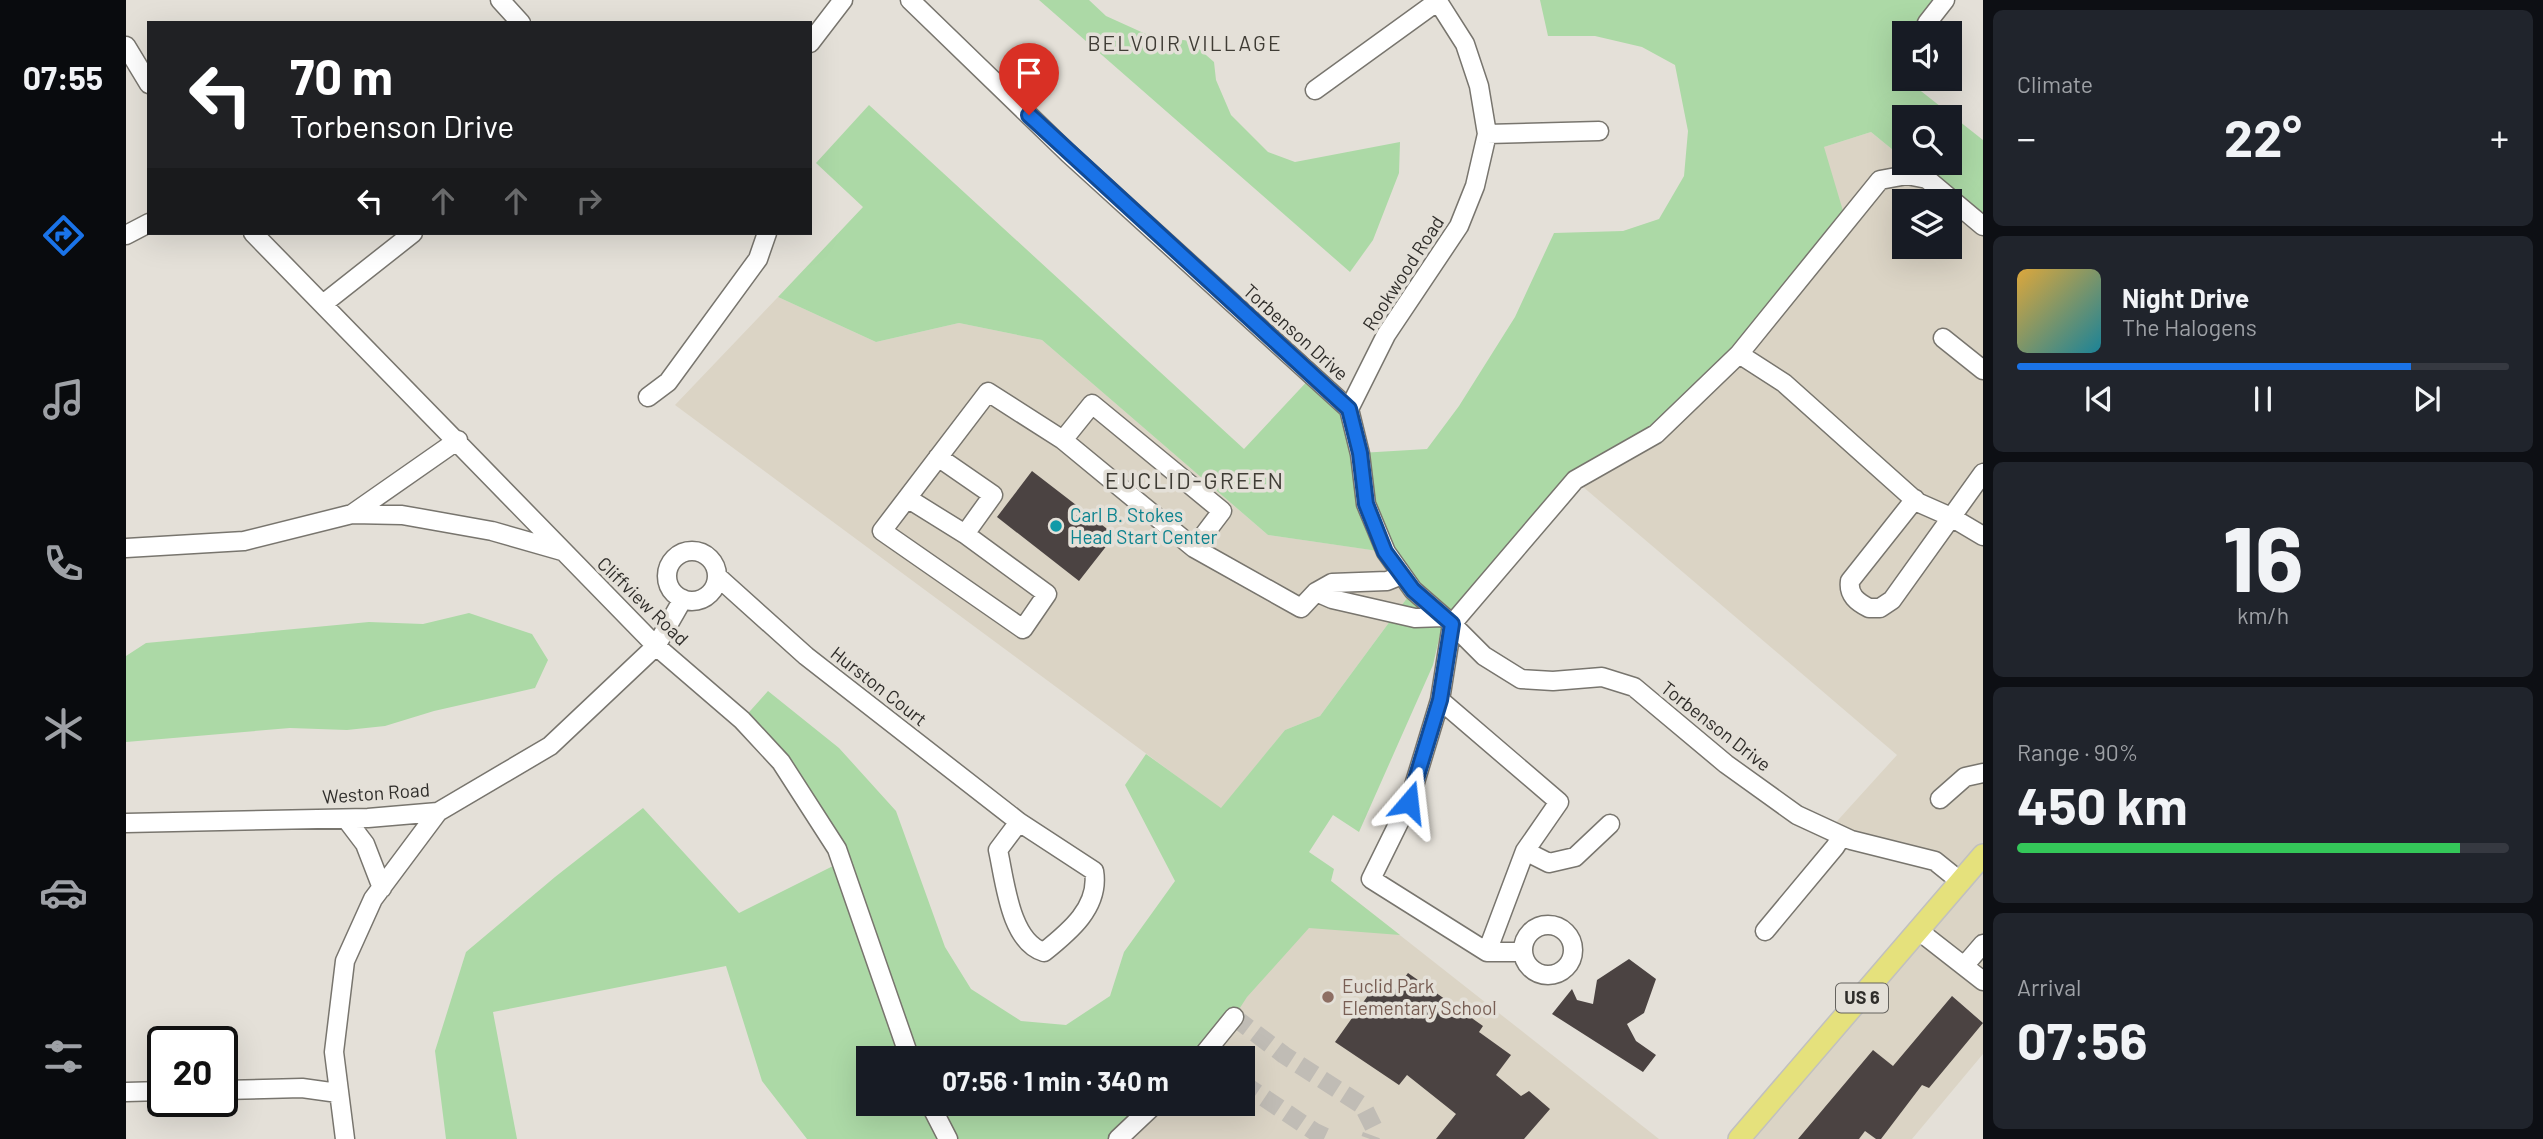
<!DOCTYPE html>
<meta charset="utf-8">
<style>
body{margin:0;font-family:Barlow,sans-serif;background:#20242c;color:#f1f3f6;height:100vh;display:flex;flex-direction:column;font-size:26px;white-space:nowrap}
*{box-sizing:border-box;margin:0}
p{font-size:23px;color:#9ea1a6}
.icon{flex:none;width:38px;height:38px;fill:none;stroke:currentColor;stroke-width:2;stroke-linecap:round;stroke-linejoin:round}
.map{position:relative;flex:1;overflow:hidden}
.details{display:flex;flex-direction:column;gap:10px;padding:10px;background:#0d0f14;width:560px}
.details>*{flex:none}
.guide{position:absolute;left:21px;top:21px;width:665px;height:214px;border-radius:0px;box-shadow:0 7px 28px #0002;background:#202124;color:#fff;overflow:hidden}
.fabs{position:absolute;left:1766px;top:21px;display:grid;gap:14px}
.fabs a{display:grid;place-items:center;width:70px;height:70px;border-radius:0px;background:#171b24;box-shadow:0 7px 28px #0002;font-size:35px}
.speed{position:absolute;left:21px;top:1026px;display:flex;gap:14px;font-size:35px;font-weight:700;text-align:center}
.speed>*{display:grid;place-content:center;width:91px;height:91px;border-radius:50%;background:#171b24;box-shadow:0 7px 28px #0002;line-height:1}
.speed .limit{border:4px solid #111;border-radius:10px;background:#fff;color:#111}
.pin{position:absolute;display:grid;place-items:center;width:60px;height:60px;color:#fff;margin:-72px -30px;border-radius:50% 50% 50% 0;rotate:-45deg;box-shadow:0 0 7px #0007}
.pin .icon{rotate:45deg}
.me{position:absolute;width:77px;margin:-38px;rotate:17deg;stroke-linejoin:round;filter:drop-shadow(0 0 5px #0008)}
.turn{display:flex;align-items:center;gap:24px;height:147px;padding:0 28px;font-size:32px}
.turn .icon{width:91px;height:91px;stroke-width:2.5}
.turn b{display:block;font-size:49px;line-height:60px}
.lanes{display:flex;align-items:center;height:66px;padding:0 28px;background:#0003;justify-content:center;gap:35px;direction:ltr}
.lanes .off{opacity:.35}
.big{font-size:52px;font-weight:700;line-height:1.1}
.details .card{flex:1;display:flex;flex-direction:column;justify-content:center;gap:10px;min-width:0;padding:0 24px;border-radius:10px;background:#20242c}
.details .dial{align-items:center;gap:0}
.dial b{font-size:91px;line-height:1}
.song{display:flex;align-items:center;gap:21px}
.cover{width:84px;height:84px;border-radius:10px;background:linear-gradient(135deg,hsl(40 70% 55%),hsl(190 70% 35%))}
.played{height:7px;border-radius:4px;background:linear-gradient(90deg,#1a73e8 80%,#363941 80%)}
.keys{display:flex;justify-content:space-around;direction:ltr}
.heat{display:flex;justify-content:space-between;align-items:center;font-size:38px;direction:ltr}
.charge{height:10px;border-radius:5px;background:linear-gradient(90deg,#34c759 90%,#363941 0)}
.trip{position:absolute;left:730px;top:1046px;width:399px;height:70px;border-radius:0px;background:#171b24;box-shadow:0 7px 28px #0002;font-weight:700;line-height:70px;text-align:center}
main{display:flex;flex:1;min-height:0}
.menu{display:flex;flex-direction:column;width:126px;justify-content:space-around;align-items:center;background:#090b0e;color:#9ea1a6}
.menu .icon{width:49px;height:49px}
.menu .on{color:#1a73e8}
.menu b{font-size:32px;color:#f1f3f6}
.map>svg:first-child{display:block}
.built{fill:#dbd4c5;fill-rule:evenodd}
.green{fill:#acd9a6}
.building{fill:#4b4342}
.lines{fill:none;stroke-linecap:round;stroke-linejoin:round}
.minor-tunnel{stroke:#c0bcb5;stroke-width:18;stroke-dasharray:18 9;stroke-linecap:butt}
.minor-casing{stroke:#78756e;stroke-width:21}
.major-casing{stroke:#c1c0bf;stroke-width:24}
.minor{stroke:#fff;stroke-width:18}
.major{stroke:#e5e17c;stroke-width:21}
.route-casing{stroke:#114b97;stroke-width:18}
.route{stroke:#1a73e8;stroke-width:12}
.culture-dot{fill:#0f9aa8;stroke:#e4e0d8;stroke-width:2.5}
.education-dot{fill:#8d6e63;stroke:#e4e0d8;stroke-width:2.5}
.labels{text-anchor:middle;stroke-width:7;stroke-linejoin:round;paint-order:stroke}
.shield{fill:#e4e0d8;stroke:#65635e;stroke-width:2}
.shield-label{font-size:18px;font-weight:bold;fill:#2f2d2a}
.street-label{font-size:19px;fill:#2f2d2a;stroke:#e4e0d8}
.culture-label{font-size:19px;fill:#0d838f;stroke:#e4e0d8;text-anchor:start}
.education-label{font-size:19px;fill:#785e54;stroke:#e4e0d8;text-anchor:start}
.neighbourhood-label{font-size:21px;letter-spacing:2px;fill:#3f3c35;stroke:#e4e0d8}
.quarter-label{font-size:23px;letter-spacing:2px;fill:#3f3c35;stroke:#e4e0d8}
</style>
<main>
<nav class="menu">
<b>07:55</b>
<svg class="icon on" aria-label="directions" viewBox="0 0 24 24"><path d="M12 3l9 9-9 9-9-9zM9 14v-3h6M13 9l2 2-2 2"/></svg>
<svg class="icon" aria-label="music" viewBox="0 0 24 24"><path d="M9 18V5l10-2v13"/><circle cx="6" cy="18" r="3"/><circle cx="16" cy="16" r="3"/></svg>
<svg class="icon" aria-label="phone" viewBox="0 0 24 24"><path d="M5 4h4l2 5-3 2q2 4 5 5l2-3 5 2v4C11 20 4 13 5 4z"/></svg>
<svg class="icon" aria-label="climate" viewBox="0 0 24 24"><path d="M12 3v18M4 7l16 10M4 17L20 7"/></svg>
<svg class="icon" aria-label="car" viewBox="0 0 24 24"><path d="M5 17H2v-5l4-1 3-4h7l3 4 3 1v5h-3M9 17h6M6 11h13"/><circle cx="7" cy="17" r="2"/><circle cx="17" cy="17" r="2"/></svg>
<svg class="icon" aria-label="filters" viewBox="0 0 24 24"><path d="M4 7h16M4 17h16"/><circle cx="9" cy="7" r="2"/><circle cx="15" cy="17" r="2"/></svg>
</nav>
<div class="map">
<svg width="1857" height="1139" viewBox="0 0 1857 1139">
<rect width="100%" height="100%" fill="#e4e0d8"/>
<!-- built -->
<path class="built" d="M1745,132L1778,159V163H1783L1857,223V1054L1786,1139H1613L1834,883L1809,861L1703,830L1771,755L1449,480L1698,147ZM1778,201H1824V247H1778Z
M652,297L750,342L833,323L916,340L1142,535L1260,552L1287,590L1194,716L1159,730L1095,809L549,405Z
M1167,851L1533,1139H939L967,1104H1116V1059H1003Z"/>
<!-- green -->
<path class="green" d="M913,0H963L980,16L1022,35L1064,41L1088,62L1090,80L1105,115L1142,152L1169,162L1274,142L1273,173L1247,240L1224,272Z
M1414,0H1819L1801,23L1798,33H1778V79H1787L1786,84L1857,140V223L1783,163H1824V117H1778V159L1745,132L1698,147L1720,221L1671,283L1530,434L1449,480L1326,624L1318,617L1307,665L1233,832L1207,815L1183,852L1208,869L1205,881L1274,935L1183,928L1121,997L1108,1017L1074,1059H742V1104H1029L992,1139H681L636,1081L600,966L367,1012L391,1139H320L309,1051L340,952L429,877L517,808L613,913L715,862L616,720L642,691L713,748L770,811L819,947L845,989L895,1021L940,1025L984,996L998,952L1049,881L999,785L1020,754L1095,808L1159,730L1194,716L1287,590L1259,552L1142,535L916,340L833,323L750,342L652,297L737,207L690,163L743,105L1118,449L1187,375L1223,409L1234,453L1301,449L1333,406L1389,317L1428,233L1497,231L1533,219L1558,176L1562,131L1549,65L1516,47L1469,36H1422Z
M343,613L406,634L422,660L409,688L308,711L259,726L221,730L164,728L0,742V656L20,643L243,622L297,624Z"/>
<!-- building -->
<path class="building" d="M906,471L989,535L953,581L871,517Z
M1503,959L1530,979L1518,1013L1501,1024L1510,1041L1530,1055L1517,1072L1426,1014L1446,989L1451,1000L1467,1004L1471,980Z
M1282,973L1357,1026L1353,1032L1385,1055L1370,1075L1395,1096L1403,1091L1424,1109L1398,1139H1310L1330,1114L1281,1075L1273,1085L1209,1042L1253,980L1269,990Z
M1826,996L1857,1023L1803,1088L1796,1085L1755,1139H1750L1739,1131L1733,1139H1672L1747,1050L1767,1066Z"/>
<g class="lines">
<!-- minor-tunnel -->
<path class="minor-tunnel" d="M1108,1017L1158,1055L1237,1106L1248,1128L1244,1139
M1116,1083L1189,1132L1204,1139"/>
<!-- minor casing -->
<g class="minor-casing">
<path id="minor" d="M374,0L395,23
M784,0L942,153L1223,409L1234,454L1240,504L1260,552L1287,590L1326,624L1358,656L1395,679L1427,681L1476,677L1508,687L1600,764L1671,815L1725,840L1809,861L1835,882
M1801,23L1819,0
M684,43L717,0
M0,46L23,84
M1189,90L1312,1
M1361,134L1473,131
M127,233L530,646L616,720L655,762L711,849L784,1059
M0,235L23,223
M197,304L287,233
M1817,338L1857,370
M1613,354L1658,383L1791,502L1825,517L1857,536
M522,397L542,382L632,259L641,233
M1223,409L1260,335L1333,226L1349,186L1361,134L1353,86L1339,44L1311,0
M812,457L867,495L839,534L921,594L897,629L756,531L862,392L937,440
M781,498L839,534
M1789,499L1724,581C1722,595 1731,602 1743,608H1754L1766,600L1857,473
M226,514L332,440
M0,548L118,541L226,514L276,515L366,531L436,551
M1068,548L1096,511L966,404L937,440L1068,548L1175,608L1190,592L1206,583L1261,581L1276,575
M541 576a25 25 0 1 1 50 0a25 25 0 1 1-50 0Z
M592,577L680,656L893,822L968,871C974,907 943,932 918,952C884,942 879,881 872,850L893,822
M1190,592L1206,599L1289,618L1318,617
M1314,700L1283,802L1245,879L1361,952L1399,851L1433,802L1314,700L1326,624L1449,480L1530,434L1613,354L1754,180L1781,175L1801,179L1857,226
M1814,799L1839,777L1857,773
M220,819L239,844L256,888
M0,823L242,818L312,812L424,746L530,646L557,599
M1399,851L1423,863L1449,857L1484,824
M1397 950a25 25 0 1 1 50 0a25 25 0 1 1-50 0Z
M1639,931L1709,847L1716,836
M1793,931L1857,981
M1361,952H1397
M1838,966L1857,944
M1074,1059L1108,1017
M96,1090L176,1088L212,1093
M0,1092L37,1091
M804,1104L822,1139
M219,1139L208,1052L219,961L247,899L312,812
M992,1139L1029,1104"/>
</g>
<!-- major casing -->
<g class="major-casing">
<path id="major" d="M1613,1139L1857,855"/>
</g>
<!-- minor -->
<use href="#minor" class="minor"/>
<!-- major -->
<use href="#major" class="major"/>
</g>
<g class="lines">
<!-- route casing -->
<g class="route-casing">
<path id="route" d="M903,115L1223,409L1234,453L1240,504L1259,552L1287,590L1326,624L1314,700L1283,802"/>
</g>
<!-- route -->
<use href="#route" class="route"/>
</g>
<!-- markers -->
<circle class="culture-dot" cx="930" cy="526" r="7"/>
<circle class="education-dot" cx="1202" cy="997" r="7"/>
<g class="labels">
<!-- shield labels -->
<rect class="shield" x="1710" y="983.5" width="52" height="29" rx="5"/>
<g class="shield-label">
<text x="1736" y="1004">US 6</text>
</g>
<!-- street labels -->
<g class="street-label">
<text transform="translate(1277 273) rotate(-57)" y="7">Rookwood Road</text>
<text transform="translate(1170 332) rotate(42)" y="7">Torbenson Drive</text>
<text transform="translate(517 601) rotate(44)" y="7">Cliffview Road</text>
<text transform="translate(753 686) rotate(38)" y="7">Hurston Court</text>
<text transform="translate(1590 726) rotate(38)" y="7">Torbenson Drive</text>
<text transform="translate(250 793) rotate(-4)" y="7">Weston Road</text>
</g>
<!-- culture labels -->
<g class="culture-label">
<text x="944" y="522">Carl B. Stokes<tspan x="944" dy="22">Head Start Center</tspan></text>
</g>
<!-- education labels -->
<g class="education-label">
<text x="1216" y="993">Euclid Park<tspan x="1216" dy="22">Elementary School</tspan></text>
</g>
<!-- neighbourhood labels -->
<g class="neighbourhood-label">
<text x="1059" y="51">BELVOIR VILLAGE</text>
</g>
<!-- quarter labels -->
<g class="quarter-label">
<text x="1069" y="489">EUCLID-GREEN</text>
</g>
</g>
</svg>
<div class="fabs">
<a><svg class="icon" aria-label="sound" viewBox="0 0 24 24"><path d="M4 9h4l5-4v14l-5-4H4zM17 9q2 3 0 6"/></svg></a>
<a><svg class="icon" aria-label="search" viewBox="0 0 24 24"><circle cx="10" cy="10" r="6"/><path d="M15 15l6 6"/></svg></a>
<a><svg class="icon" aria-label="layers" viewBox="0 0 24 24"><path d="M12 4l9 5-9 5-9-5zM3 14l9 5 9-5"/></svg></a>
</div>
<div class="speed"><div class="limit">20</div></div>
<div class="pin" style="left:903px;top:115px;background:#d93025"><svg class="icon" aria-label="arrive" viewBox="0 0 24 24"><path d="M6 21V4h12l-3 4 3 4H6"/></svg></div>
<svg class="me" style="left:1283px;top:802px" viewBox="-20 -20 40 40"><path d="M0-17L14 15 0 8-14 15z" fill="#1a73e8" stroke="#fff" stroke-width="4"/></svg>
<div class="trip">07:56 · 1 min · 340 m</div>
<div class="guide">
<div class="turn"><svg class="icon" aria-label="left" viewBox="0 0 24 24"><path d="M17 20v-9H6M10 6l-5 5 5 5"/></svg><div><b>70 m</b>Torbenson Drive</div></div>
<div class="lanes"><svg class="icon" aria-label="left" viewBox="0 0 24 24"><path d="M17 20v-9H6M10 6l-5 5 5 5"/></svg><svg class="icon off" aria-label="ahead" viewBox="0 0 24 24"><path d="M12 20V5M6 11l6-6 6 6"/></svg><svg class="icon off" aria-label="ahead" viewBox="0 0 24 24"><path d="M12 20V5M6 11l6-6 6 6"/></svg><svg class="icon off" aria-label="right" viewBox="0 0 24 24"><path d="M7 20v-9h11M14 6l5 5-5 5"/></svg></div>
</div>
</div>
<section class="details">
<div class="card"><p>Climate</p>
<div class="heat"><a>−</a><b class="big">22°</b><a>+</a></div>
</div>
<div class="card">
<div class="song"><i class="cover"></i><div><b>Night Drive</b><p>The Halogens</p></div></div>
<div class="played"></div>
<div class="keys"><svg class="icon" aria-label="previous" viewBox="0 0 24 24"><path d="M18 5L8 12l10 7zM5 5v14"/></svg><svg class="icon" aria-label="pause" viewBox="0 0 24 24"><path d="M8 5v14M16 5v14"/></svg><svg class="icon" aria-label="next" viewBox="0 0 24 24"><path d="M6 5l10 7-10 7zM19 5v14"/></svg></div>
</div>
<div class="card dial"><b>16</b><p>km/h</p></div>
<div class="card"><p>Range · 90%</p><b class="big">450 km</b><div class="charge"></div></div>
<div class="card"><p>Arrival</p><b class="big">07:56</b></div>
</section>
</main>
